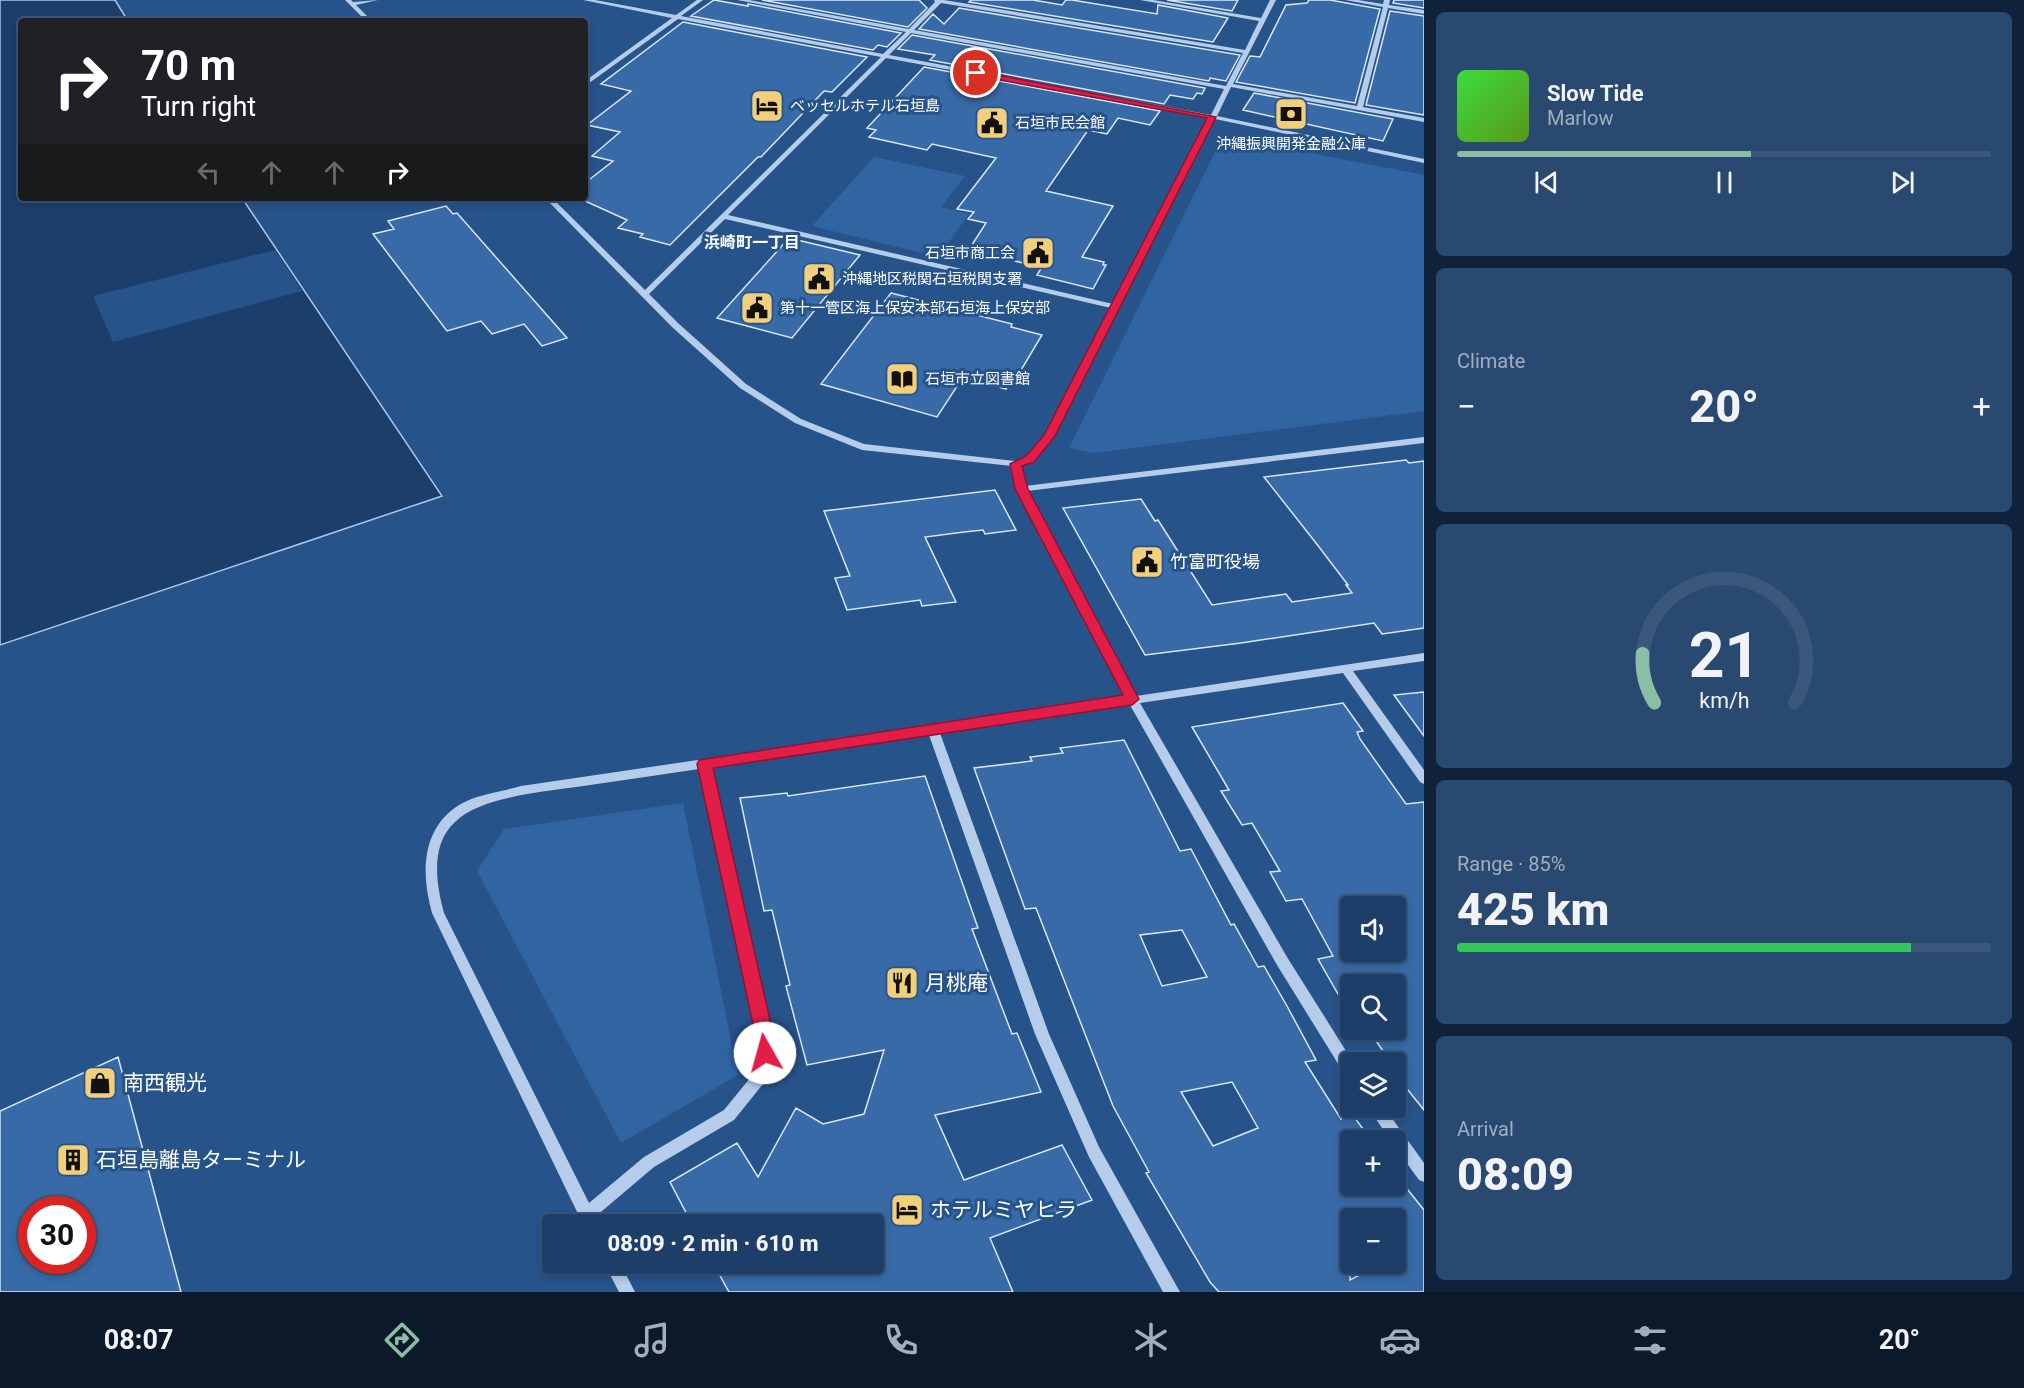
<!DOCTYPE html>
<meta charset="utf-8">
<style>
body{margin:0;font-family:Roboto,"Noto Sans JP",sans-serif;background:#2a4971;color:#f1f3f6;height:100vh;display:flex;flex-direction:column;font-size:22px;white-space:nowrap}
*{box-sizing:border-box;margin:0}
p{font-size:20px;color:#a0aec0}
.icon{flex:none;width:33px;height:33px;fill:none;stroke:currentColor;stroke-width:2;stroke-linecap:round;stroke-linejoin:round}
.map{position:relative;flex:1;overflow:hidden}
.drawer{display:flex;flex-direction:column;gap:12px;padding:12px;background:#102239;width:600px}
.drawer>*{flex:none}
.hud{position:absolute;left:18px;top:18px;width:570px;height:183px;border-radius:6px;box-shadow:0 3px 9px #0003,0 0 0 2px #3b577c;background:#202124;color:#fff;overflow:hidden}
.controls{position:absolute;left:1340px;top:896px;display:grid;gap:12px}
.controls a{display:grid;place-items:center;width:66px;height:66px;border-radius:6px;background:#1d3e68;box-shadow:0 3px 9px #0003,0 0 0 2px #3b577c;font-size:30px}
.speed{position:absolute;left:18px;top:1196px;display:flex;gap:12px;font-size:30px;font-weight:700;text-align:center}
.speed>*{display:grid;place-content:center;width:78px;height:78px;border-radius:50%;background:#1d3e68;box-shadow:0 3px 9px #0003,0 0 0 2px #3b577c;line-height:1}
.speed .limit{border:9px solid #d22;background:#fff;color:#111}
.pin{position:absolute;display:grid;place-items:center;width:51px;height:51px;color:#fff;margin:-26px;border:3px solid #fff;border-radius:50%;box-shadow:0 2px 6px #0007}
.me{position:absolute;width:66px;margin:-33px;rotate:353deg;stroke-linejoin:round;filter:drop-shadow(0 0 4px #0008)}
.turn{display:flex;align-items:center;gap:21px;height:126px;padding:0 24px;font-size:27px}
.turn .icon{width:78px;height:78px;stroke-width:2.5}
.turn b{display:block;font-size:42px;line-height:51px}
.lanes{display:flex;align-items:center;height:57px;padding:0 24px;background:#0003;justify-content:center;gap:30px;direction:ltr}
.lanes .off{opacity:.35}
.big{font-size:45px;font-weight:800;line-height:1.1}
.drawer .tile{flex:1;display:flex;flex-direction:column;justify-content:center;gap:9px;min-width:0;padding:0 21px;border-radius:9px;background:#2a4971}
.drawer .dial{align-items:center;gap:0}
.dial svg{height:156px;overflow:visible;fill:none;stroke:#3b577c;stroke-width:7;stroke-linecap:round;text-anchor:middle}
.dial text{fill:#f1f3f6;stroke:none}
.song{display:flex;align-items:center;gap:18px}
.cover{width:72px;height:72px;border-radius:9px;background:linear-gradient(135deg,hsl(120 70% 55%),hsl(90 70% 35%))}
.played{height:6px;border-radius:3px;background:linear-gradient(90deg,#8abfa5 55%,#3b577c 55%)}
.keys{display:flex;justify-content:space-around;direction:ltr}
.heat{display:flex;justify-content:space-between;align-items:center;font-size:33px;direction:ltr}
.charge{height:9px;border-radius:4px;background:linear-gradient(90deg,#34c759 85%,#3b577c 0)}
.trip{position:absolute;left:542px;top:1214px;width:342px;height:60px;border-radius:6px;background:#1d3e68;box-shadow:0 3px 9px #0003,0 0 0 2px #3b577c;font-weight:800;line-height:60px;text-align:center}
.tab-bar{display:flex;height:96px;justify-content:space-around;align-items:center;background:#0c192a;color:#a0aec0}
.tab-bar .icon{width:42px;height:42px}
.tab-bar .current{color:#8abfa5}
.tab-bar b{font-size:27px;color:#f1f3f6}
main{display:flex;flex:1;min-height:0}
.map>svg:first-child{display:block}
.green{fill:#3165a2}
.water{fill:#1c3e6b;stroke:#aac8ea;stroke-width:1.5}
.pier{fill:#27538b}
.building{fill:#376aa7;stroke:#d9e7f8;stroke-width:1.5;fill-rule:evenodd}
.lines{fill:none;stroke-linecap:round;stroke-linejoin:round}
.minor{fill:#b5cdea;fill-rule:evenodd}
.route{fill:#e11d48;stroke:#92132f;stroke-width:1.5}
.labels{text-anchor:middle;stroke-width:6;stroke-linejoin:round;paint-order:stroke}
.far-poi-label{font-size:15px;fill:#fff;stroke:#27538b;text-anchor:start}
.far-neighbourhood-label{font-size:16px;font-weight:bold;fill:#fff;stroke:#27538b}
.poi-label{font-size:18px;fill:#fff;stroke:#27538b;text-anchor:start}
.near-poi-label{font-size:21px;fill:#fff;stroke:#27538b;text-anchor:start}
</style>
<main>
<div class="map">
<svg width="1424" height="1292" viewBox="0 0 1424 1292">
<rect width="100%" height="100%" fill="#27538b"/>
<!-- green -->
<path class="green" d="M1232,138L1424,175V411L1094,453L1069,448L1221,140Z
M874,157L965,176L941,207L969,214L938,257L812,226Z
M683,803L738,1075L621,1143L477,871L504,829Z"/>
<!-- water -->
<path class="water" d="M0,0H115L128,21H21V198H242L442,496L0,645Z"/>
<!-- pier -->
<path class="pier" d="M275,250L302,291L113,342L93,296Z"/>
<!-- building -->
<path class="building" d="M714,0L748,6V4L901,33L887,47L878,45L873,50L691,16Z
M762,0H919L927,8L908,27Z
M971,0H1033L1062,5L1066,0H1072L1157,14L1158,5L1228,18L1213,42L969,2Z
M1167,0H1238L1232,11Z
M1309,0H1330L1380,9L1355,103L1236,82L1250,56L1260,57L1286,5L1307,3Z
M1394,0H1424V8L1393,3Z
M959,8L1240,55L1226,81L1210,78L1209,81L919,29L933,14L944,24Z
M1390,11L1424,16V115L1366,105Z
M683,22L867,57L832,92L824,91L761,157H758L670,245L640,237L643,234L618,228L627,220L585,201V183L613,161L592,156L620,132L587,125L631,91L601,84Z
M912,35L1205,88L1202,94L1197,93L1193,99L1170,95L1164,104L930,60L935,55L898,49Z
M924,67L1160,111L1150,125L1118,118L1107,134L1088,130L1046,191L1113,206L1082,257L1104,262L1103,265H1106L1093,289L1037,275L1042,267L968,251L986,223L968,219L974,212L957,209L996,158L932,144L927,150L869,137L876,130L867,128Z
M1254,93L1393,119L1383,141L1243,110Z
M446,206L453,214L457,213L567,338L542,346L524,324L492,334L481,321L447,331L373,234L394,229L388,221Z
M789,238L860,255L792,338L717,318Z
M891,293L1012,324L1011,327L1042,335L1020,372L1016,371L1006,389L963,377L937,417L821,384Z
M1406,460L1409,463L1424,461V628L1382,634L1374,623L1241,643L1145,655L1063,508L1141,499L1155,521L1158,520L1212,605L1286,594L1292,602L1352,593L1346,585H1348L1316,543L1264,477Z
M995,490L1016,530L985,534L983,530L964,532L925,537L956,602L922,606L920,600L847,610L835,578L850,576L824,511Z
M1424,692V736L1394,695Z
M1343,703L1363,731L1357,732L1360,739L1406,804L1424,802V1110L1395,1074V1062H1385L1380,1056L1385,1054L1368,1029H1395V984H1350V1015L1318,959L1333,956L1302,899L1286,901L1270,872L1280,871L1252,823L1242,825L1221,791L1229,790L1192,727ZM1350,906H1395V951H1350Z
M1124,740L1180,851L1191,849L1231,925L1234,924L1258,967L1264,966L1287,1006L1316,1060L1305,1062L1341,1119L1352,1114L1371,1140H1350V1185H1404L1424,1210V1292H1219L1210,1282L1146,1173L1149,1172L1113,1106L1036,908L1025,909L974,768L1032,761L1030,757L1063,753L1060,748ZM1182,930L1207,977L1162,986L1140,935ZM1232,1082L1258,1128L1213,1146L1181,1092ZM1350,1218H1395V1263H1383L1350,1280Z
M925,776L978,928L972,929L1012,1034L1017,1033L1041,1092L935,1115L964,1180L1062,1145L1092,1200L990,1238L1013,1292H729L713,1263H873V1224H692L670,1182L737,1143L758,1177L796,1108L823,1124L864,1114L884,1050L807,1065L786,986L790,985L772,910L764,911L740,798L787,793L788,796Z
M118,1057L181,1292H0V1111ZM32,1209H82V1260H32Z"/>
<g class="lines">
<!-- minor -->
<path class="minor" d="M345,0H351L353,2L378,0L356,5L372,21H366Z
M583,0H595L676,15L697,0H703L681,16L883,54L906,32L737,0H749L909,29L935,2L934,0H944L1245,50L1259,21L1140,0H1153L1261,18L1270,0H1276L1233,84L1357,106L1383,7L1345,0H1358L1383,4L1384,0H1390L1389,5L1424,10V14L1388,8L1363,107L1424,118V122L1231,87L1217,116L1424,159V163L1215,119L1053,436L1033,461L1021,465L1025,486L1424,437V443L1027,491L1136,696L1424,653V661L1353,671L1424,770V784L1420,782L1343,673L1140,703L1287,957L1353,1062H1350V1077L1345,1075L1277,965L1130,705L940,733L1049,1034L1099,1147L1180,1292H1163L1089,1157L1035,1034L929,735L710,767L772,1038L773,1069L771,1074L734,1120L654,1167L595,1217L599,1224H583L581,1220L432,913C421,874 421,829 459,805C477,794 501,792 521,786L1126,697L1016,489L1012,466L862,450L795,423L740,388L672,327L545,198H552L645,290L881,57L678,19L585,86V81L672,18ZM941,3L1243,53L1226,86L914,30ZM911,33L1224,89L1211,115L889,55ZM886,58L1209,118L1113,304L728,215ZM725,219L1111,308L1045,435L1027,457L1015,461L864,444L801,419L746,384L678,323L649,294ZM699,769L758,1038L759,1067L724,1110L644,1157L589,1203L444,913C436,883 430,845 455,822C482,795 553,791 590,785C627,780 663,774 699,769Z
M1368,1107H1384L1424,1163V1182L1419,1180L1395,1147V1140H1390Z
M604,1263H620L635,1292H619Z"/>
</g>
<!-- route -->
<path class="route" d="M976,71L1216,117L1055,436L1034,462L1022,466L1028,489L1139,699L1132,705L713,768L774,1038V1053L772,1059L765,1062L759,1059L756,1038L697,764L699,760L1123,695L1015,489L1010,464L1026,456L1044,435L1207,118L973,75L972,73Z"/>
<!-- icons -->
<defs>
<g id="hotel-square" transform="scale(1.725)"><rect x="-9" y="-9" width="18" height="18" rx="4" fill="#f2cf7a" stroke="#27538b"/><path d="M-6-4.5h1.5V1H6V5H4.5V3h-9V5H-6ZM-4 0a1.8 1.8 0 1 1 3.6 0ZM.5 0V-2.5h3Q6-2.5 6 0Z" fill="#111"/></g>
<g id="bank-square" transform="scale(1.725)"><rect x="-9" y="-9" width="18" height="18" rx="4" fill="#f2cf7a" stroke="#27538b"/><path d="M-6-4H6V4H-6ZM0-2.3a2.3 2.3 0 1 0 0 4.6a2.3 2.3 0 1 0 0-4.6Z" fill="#111"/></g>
<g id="civic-square" transform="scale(1.725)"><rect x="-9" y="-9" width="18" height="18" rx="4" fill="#f2cf7a" stroke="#27538b"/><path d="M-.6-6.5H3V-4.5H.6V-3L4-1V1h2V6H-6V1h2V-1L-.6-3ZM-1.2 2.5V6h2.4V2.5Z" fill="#111"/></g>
<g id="library-square" transform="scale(1.725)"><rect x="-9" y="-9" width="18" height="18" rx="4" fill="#f2cf7a" stroke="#27538b"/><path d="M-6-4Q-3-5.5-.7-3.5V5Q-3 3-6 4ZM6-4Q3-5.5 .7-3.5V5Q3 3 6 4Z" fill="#111"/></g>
<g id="restaurant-square" transform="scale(1.725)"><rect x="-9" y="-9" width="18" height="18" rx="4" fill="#f2cf7a" stroke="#27538b"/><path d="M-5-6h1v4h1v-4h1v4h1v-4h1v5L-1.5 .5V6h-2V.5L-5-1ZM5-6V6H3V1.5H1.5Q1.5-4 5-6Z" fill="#111"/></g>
<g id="shop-square" transform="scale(1.725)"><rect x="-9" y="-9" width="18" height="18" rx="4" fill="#f2cf7a" stroke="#27538b"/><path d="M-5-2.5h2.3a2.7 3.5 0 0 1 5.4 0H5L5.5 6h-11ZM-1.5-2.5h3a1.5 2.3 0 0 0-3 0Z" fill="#111"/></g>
<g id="building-square" transform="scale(1.725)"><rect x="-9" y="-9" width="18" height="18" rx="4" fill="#f2cf7a" stroke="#27538b"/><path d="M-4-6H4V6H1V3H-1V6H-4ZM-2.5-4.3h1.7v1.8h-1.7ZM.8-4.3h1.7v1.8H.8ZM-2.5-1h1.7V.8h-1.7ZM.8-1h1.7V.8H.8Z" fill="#111"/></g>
</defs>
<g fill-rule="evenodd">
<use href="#hotel-square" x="767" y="106"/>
<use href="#bank-square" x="1291" y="114"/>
<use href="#civic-square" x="992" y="123"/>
<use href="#civic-square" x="1038" y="253"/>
<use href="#civic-square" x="819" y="279"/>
<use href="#civic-square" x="757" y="308"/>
<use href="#library-square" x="902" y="379"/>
<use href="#civic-square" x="1147" y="562"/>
<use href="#restaurant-square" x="902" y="983"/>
<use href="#shop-square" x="100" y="1083"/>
<use href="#building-square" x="73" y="1160"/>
<use href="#hotel-square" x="907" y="1210"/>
</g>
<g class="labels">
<!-- far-poi labels -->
<g class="far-poi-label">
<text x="790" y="111">ベッセルホテル石垣島</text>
<text x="1015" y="128">石垣市民会館</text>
<text x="1291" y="149" text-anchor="middle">沖縄振興開発金融公庫</text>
<text x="1015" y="258" text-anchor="end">石垣市商工会</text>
<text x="842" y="284">沖縄地区税関石垣税関支署</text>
<text x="780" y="313">第十一管区海上保安本部石垣海上保安部</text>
<text x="925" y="384">石垣市立図書館</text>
</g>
<!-- far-neighbourhood labels -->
<g class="far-neighbourhood-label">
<text x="752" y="248">浜崎町一丁目</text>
</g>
<!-- poi labels -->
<g class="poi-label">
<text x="1170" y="568">竹富町役場</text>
</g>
<!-- near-poi labels -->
<g class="near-poi-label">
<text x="925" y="990">月桃庵</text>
<text x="123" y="1090">南西観光</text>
<text x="96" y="1167">石垣島離島ターミナル</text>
<text x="930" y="1217">ホテルミヤヒラ</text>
</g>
</g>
</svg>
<div class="controls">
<a><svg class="icon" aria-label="sound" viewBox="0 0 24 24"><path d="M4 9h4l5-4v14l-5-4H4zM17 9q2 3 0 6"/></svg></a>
<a><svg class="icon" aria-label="search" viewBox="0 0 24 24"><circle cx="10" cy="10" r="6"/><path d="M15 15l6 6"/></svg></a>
<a><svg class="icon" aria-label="layers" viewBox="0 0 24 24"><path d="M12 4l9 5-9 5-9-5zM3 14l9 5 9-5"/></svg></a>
<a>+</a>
<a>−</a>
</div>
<div class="speed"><div class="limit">30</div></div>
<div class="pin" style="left:976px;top:73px;background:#d93025"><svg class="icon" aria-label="arrive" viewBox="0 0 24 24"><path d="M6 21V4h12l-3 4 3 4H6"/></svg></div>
<svg class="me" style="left:765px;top:1053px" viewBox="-20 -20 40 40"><circle r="19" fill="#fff"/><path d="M0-13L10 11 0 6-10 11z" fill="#e11d48"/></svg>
<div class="trip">08:09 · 2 min · 610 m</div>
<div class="hud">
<div class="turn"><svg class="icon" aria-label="right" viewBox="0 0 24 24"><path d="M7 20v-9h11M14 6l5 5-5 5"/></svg><div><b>70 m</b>Turn right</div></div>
<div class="lanes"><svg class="icon off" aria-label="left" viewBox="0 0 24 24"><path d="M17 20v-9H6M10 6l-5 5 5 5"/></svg><svg class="icon off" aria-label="ahead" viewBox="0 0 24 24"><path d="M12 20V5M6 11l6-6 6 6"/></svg><svg class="icon off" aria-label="ahead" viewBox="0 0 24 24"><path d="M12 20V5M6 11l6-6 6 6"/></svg><svg class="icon" aria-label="right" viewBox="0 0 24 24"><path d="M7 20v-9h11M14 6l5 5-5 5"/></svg></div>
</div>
</div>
<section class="drawer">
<div class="tile">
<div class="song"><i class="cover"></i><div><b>Slow Tide</b><p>Marlow</p></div></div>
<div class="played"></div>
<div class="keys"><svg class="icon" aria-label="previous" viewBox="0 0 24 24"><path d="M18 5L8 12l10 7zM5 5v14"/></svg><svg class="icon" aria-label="pause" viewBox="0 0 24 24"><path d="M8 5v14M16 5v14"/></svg><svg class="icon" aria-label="next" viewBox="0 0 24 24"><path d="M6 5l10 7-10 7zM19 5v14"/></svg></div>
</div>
<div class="tile"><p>Climate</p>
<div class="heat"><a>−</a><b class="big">20°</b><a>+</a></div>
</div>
<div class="tile dial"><svg viewBox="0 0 100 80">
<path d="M14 69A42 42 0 1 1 86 69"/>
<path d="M14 69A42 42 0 0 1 8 44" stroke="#8abfa5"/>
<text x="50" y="56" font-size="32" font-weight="700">21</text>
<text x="50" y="72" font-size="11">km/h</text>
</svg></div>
<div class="tile"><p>Range · 85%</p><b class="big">425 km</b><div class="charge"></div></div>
<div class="tile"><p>Arrival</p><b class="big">08:09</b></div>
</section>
</main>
<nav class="tab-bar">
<b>08:07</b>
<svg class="icon current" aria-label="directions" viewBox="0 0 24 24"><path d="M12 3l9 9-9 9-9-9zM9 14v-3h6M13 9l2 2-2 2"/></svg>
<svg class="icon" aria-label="music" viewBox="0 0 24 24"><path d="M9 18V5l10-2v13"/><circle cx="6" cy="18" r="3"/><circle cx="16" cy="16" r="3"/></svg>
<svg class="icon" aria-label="phone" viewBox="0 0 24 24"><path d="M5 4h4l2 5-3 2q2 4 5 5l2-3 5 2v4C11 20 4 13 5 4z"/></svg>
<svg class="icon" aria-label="climate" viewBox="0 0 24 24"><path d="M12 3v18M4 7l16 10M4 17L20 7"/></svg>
<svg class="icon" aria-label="car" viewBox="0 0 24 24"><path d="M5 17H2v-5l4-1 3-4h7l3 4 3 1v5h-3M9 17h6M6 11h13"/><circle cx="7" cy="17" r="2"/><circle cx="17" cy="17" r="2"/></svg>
<svg class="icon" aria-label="filters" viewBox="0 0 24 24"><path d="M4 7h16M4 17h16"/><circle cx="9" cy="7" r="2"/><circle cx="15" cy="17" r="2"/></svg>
<b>20°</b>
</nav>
